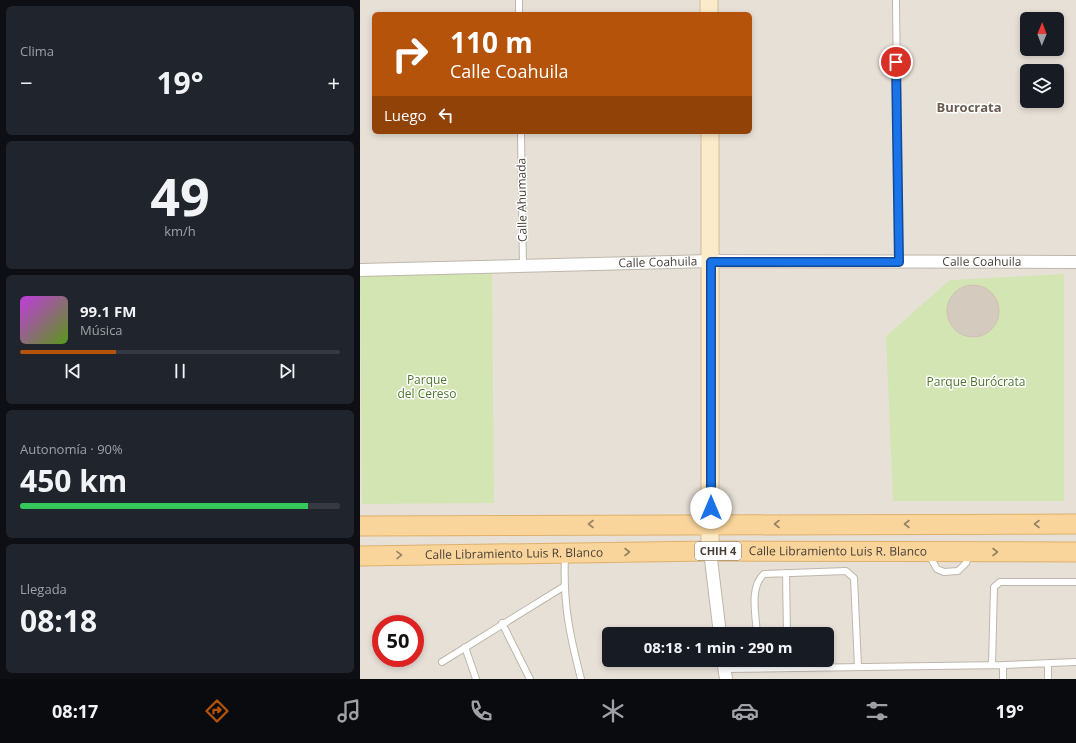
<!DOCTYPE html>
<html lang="es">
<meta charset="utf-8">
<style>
body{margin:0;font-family:"Open Sans",sans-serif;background:#20242c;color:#f1f3f6;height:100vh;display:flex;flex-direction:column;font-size:15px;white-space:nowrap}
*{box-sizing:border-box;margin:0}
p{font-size:13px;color:#9ea1a6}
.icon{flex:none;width:22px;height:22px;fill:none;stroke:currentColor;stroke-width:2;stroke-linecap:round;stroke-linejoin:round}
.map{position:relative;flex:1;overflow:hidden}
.sheet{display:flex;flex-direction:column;gap:6px;padding:6px;background:#0d0f14;width:360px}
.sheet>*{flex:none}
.banner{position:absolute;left:12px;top:12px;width:380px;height:122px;border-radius:6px;box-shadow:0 2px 6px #0003;background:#b45309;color:#fff;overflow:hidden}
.needle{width:26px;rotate:1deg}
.tools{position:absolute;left:660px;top:12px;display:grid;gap:8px}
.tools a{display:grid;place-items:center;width:44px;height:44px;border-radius:6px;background:#171b24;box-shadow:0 2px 6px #0003;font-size:20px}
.speed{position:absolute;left:12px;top:615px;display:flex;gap:8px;font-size:20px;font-weight:700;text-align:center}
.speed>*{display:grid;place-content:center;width:52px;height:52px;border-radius:50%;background:#171b24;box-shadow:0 2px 6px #0003;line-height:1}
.speed .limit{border:6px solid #d22;background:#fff;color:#111}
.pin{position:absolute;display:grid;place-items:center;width:34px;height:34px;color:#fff;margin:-17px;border:2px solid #fff;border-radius:50%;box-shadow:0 1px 4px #0007}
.me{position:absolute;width:44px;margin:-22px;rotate:0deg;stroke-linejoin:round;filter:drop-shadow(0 0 3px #0008)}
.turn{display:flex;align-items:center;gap:14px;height:84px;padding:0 12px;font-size:18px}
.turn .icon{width:52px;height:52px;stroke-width:2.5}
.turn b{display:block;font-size:28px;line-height:34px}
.then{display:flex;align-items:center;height:38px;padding:0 12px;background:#0003;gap:8px;font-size:15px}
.big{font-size:30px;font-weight:700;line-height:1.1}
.sheet .card{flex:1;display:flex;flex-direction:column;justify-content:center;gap:6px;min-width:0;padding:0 14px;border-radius:6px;background:#20242c}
.sheet .dial{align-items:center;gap:0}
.dial b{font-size:52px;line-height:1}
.song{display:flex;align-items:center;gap:12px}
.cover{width:48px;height:48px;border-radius:6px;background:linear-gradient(135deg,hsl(290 70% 55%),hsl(90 70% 35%))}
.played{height:4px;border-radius:2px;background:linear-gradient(90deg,#b45309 30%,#363941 30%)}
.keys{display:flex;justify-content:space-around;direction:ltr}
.heat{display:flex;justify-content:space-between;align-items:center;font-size:22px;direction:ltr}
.charge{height:6px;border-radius:3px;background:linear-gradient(90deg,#34c759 90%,#363941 0)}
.trip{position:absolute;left:242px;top:627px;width:232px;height:40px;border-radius:6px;background:#171b24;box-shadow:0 2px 6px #0003;font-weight:700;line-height:40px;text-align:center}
.dock{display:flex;height:64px;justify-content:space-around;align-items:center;background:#090b0e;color:#9ea1a6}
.dock .icon{width:28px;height:28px}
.dock .active{color:#b45309}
.dock b{font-size:18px;color:#f1f3f6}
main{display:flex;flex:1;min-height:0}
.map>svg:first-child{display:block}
.residential{fill:#e7e0d7;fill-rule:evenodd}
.green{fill:#d4e5b4}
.building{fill:#d4cabe;stroke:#cfc1b2}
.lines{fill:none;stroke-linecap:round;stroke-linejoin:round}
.lane-casing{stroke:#beb6ab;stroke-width:8}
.street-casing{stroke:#beb6ab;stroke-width:14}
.secondary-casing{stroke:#d1bd9a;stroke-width:19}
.primary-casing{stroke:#deb06c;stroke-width:21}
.lane{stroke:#fff;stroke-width:6}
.street{stroke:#fff;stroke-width:12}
.secondary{stroke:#fcebca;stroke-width:17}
.primary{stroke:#f9d59c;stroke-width:19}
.oneway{stroke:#978264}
.route-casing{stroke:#114b97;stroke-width:10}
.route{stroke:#1a73e8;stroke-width:7}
.labels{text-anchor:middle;stroke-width:3;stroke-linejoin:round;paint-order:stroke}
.shield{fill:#fff;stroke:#7e7973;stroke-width:1}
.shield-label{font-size:11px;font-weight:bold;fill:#473f37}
.street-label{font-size:12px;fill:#473f37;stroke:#fff}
.park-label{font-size:12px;fill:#50762d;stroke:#fff}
.neighbourhood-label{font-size:13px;font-weight:bold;fill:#695c4f;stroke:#fff}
</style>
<main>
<section class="sheet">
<div class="card"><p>Clima</p>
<div class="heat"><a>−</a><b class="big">19°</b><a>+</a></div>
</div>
<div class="card dial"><b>49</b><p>km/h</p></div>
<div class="card">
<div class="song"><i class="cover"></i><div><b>99.1 FM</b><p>Música</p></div></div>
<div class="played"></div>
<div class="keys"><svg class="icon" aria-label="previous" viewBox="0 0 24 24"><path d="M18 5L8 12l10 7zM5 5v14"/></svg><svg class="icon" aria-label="pause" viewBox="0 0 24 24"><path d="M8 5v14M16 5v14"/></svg><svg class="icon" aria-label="next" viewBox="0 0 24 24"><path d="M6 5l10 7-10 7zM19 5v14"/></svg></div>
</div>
<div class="card"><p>Autonomía · 90%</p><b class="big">450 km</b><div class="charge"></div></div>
<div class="card"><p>Llegada</p><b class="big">08:18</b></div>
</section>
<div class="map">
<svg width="716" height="679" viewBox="0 0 716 679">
<rect width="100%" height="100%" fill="#f3efe9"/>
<!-- residential -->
<path class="residential" d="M0,0H716V679H0ZM14,14H390V132H14ZM667,19H697V49H667ZM667,71H697V101H667ZM21,624H55V658H21ZM249,634H467V660H249Z"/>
<!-- green -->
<path class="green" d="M132,270L134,503L2,504L0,271Z
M704,274V501H533L526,336L590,280Z"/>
<!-- building -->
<path class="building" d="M587 311a26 26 0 1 1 52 0a26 26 0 1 1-52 0Z"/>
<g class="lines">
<!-- lane casing -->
<g class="lane-casing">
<path id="lane" d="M159,0V14
M536,0L539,262
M161,132L163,267
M205,555C203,604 209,632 221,679
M569,555L577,569L584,572L598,571L606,563L609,554
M426,573L427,634
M142,623L170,679
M397,634C396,616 389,587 404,574L486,571L494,578L498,667
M467,640L470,637
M105,647L116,679
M398,660V668
M82,662L203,587
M688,663V679
M632,665L634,587L640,582H716
M643,665L716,662
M364,669L643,665V679"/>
</g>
<!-- street casing -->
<g class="street-casing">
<g id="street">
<path id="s1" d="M0,270L351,261L716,262"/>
<path d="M350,551L360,634"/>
<path d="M363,660L366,679"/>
</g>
</g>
<!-- secondary casing -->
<g class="secondary-casing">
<path id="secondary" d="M349,0V14
M350,132V551"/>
</g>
<!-- primary casing -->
<g class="primary-casing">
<g id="primary">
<path d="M0,526L716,524"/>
<path id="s2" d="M0,556L350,551L716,552"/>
</g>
</g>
<!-- lane -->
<use href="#lane" class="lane"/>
<!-- street -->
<use href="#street" class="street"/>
<!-- secondary -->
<use href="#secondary" class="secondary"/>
<!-- primary -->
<use href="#primary" class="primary"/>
</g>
<!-- one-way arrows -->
<defs><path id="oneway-chevron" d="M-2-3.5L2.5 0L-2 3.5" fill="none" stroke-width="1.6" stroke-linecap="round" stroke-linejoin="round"/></defs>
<g class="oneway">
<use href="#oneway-chevron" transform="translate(231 524) rotate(180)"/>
<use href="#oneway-chevron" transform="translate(417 524) rotate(180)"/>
<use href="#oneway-chevron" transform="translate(547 524) rotate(180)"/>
<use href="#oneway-chevron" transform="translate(677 524) rotate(180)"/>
<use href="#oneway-chevron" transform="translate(267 552)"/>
<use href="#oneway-chevron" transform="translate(635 552)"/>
<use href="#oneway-chevron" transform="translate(39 555) rotate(-1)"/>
</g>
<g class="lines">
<!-- route casing -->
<g class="route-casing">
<path id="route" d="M351,508V262H539L536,62"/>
</g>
<!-- route -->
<use href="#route" class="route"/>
</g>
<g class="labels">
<!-- shield labels -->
<rect class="shield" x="335" y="542" width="46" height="18" rx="3"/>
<g class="shield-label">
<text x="358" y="555">CHIH 4</text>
</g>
<!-- street labels -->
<g class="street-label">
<text transform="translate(162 200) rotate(-91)" y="4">Calle Ahumada</text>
<text dy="4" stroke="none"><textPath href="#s1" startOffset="622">Calle Coahuila</textPath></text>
<text dy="4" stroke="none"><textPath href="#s1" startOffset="298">Calle Coahuila</textPath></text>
<text dy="4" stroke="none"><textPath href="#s2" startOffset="478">Calle Libramiento Luis R. Blanco</textPath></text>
<text dy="4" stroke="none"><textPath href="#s2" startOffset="154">Calle Libramiento Luis R. Blanco</textPath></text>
</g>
<!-- park labels -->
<g class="park-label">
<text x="67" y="384">Parque<tspan x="67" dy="14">del Cereso</tspan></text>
<text x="616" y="386">Parque Burócrata</text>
</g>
<!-- neighbourhood labels -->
<g class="neighbourhood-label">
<text x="609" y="112">Burocrata</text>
</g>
</g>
</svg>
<div class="tools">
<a><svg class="needle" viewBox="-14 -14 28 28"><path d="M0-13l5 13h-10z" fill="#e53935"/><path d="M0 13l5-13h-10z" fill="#9ea1a6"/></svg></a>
<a><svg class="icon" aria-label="layers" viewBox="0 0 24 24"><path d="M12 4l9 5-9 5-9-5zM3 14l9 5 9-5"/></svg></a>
</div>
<div class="speed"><div class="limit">50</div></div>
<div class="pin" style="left:536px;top:62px;background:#d93025"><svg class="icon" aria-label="arrive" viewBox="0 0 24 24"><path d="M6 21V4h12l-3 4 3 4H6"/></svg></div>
<svg class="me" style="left:351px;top:508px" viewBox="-20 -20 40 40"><circle r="19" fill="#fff"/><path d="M0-13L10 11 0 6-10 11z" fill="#1a73e8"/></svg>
<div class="trip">08:18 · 1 min · 290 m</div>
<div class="banner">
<div class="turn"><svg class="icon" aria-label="right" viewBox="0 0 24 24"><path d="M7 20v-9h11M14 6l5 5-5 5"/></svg><div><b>110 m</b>Calle Coahuila</div></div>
<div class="then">Luego<svg class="icon" aria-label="left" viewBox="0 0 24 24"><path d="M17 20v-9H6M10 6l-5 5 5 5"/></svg></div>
</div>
</div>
</main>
<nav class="dock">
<b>08:17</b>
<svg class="icon active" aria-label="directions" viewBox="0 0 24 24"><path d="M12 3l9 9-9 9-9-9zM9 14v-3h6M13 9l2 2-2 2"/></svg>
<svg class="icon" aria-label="music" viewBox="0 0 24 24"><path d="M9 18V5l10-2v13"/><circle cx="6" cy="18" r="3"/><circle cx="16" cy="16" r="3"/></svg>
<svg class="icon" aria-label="phone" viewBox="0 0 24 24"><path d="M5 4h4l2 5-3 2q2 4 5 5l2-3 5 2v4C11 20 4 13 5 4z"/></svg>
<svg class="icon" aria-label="climate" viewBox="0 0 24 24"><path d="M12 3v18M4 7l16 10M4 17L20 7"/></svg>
<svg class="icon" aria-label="car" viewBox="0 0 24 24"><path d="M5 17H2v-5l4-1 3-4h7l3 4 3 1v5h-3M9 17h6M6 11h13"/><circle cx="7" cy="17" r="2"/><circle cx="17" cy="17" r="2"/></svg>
<svg class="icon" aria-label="filters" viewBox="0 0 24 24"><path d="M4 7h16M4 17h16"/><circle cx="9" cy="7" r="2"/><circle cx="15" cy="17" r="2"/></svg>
<b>19°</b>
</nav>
